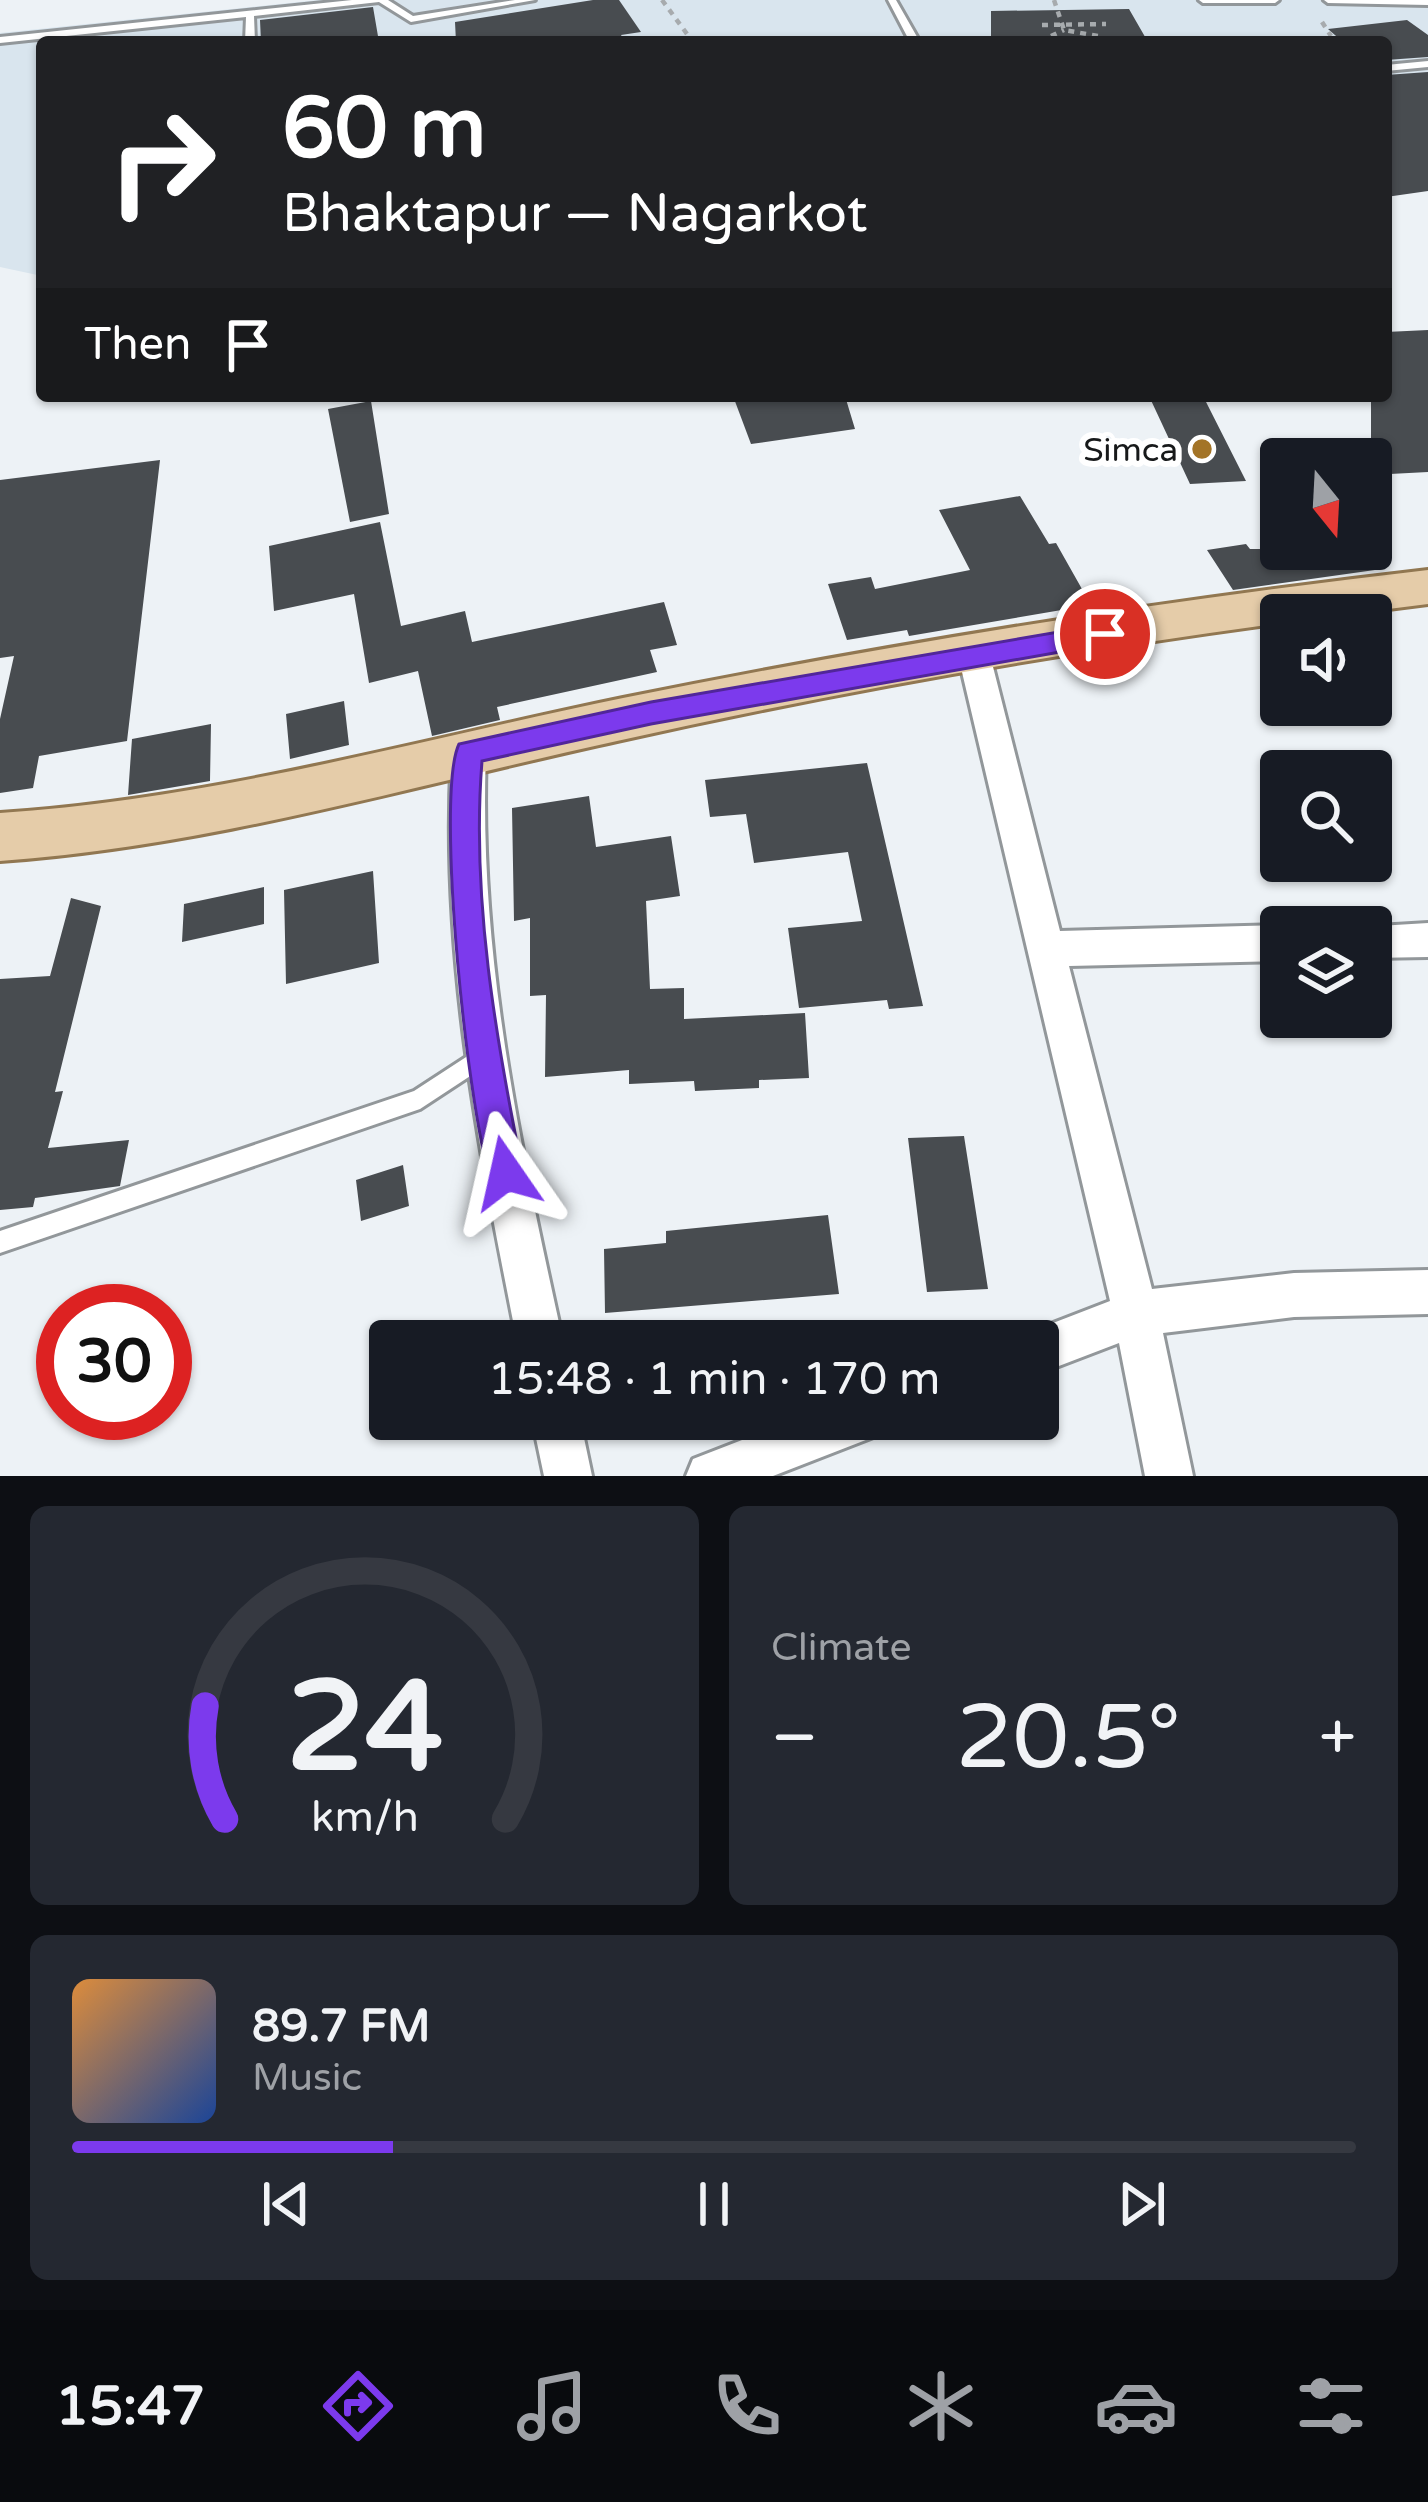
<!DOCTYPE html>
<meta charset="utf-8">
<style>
body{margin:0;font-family:"Varela Round",sans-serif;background:#242831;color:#f1f3f6;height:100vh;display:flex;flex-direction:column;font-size:45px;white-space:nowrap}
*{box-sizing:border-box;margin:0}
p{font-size:39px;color:#9ea1a6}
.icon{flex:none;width:66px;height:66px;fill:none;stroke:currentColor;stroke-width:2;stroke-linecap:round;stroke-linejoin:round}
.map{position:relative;height:1476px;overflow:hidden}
.sheet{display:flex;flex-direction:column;gap:30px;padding:30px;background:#0d0f14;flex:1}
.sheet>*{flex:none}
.top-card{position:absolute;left:36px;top:36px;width:1356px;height:366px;border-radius:12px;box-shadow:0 3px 9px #0004;background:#202124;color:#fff;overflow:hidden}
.needle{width:78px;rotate:162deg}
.tools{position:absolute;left:1260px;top:438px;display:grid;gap:24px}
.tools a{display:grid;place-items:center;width:132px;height:132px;border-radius:12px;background:#171b24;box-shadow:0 3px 9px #0004;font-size:60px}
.speed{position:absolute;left:36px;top:1284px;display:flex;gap:24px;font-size:60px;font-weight:700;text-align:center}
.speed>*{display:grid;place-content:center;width:156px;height:156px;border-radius:50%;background:#171b24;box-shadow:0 3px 9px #0004;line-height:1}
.speed .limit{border:18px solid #d22;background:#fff;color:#111}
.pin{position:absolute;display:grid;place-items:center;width:102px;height:102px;color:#fff;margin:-51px;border:6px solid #fff;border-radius:50%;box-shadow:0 3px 12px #0007}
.me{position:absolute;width:132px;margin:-66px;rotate:349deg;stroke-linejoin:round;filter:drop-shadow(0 0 9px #0008)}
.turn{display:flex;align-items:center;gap:42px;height:252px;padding:0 48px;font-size:54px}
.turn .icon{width:156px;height:156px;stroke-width:2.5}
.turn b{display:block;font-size:84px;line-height:102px}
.then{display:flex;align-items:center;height:114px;padding:0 48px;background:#0003;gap:24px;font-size:45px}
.big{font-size:90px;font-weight:600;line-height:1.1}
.sheet .card{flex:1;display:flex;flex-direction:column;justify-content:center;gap:18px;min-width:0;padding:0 42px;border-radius:18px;background:#242831}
.sheet .dial{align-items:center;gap:0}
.dial svg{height:312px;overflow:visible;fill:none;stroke:#363941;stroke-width:7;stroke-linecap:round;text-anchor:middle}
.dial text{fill:#f1f3f6;stroke:none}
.song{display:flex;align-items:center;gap:36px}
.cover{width:144px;height:144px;border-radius:18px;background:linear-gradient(135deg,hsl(30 70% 55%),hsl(220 70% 35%))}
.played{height:12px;border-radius:6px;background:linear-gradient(90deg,#7c3aed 25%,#363941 25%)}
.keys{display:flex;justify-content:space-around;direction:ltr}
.heat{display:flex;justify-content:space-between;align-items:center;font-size:66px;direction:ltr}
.sheet .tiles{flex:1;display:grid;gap:30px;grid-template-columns:1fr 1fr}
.card:last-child{grid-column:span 2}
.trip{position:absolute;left:369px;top:1320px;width:690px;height:120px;border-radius:12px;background:#171b24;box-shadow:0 3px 9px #0004;font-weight:600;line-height:120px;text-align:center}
.tabs{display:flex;height:192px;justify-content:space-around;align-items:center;background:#090b0e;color:#9ea1a6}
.tabs .icon{width:84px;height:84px}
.tabs .on{color:#7c3aed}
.tabs b{font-size:54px;color:#f1f3f6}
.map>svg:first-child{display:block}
.built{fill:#d9e5ee}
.building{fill:#484c50}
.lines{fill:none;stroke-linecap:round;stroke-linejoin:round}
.lane-casing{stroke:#92979a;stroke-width:6}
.street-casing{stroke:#92979a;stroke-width:6}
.primary-casing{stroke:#917751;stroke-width:6}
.path{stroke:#a7abae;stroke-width:4.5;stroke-dasharray:6 6;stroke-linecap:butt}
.lane{fill:#fff;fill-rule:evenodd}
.street{fill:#fff;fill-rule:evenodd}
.primary{fill:#e5cca9;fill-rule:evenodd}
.route{fill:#7c3aed;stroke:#51269a;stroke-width:3}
.poi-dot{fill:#a37427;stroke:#fff;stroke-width:4.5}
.labels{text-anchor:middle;stroke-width:12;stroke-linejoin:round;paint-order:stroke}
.poi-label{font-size:33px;fill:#17191a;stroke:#fff;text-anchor:end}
</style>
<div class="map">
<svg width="1428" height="1476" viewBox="0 0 1428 1476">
<rect width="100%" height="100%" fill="#edf2f6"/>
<!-- built -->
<path class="built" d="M318,0H1428V146L1386,154V42H42V276L0,267V33Z"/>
<!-- building -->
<path class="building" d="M593,0H619L641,32L621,35L625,42H456L455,22Z
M373,7L379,42H261L260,20Z
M1129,9L1148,42H991V11Z
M1407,20L1428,35V57L1386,60V42H1343L1328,29Z
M1428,72V191L1386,197V75Z
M1428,330V472L1371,475V396H1386V332Z
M733,396H845L855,429L751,444Z
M1149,396H1203L1246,481L1190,484Z
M371,401L389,514L350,522L328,409Z
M160,460L127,741L39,756L33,788L0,793V719L14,656L0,658V480Z
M1020,496L1049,544L1056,543L1091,605L909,636L907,630L847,640L828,584L871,577L875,589L970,570L939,510Z
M380,522L401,626L465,611L472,642L664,602L677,645L650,650L657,672L497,707L500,720L432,736L418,671L369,683L354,594L274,611L269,546Z
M1246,544L1250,549H1381L1382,569L1233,590L1207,550Z
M344,701L349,745L290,759L286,714Z
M211,724L210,781L128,795L132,739Z
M867,763L923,1006L889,1009L887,1000L799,1008L788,928L862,921L848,852L754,863L746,814L710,817L705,780Z
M589,796L596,847L671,836L680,896L646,901L650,989L684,988V1019L805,1013L809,1078L759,1080V1088L695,1091L694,1081L629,1084V1070L545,1077L546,995L530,996V918L514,921L512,808Z
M373,871L379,963L286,984L284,890Z
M264,887V924L182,942L184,904Z
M71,898L101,906L55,1092L63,1091L48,1148L129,1140L120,1186L35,1198L33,1207L0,1210V979L50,976Z
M964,1136L988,1289L927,1292L908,1138Z
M403,1165L409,1206L361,1221L356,1180Z
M828,1215L839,1294L605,1313L604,1249L666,1243V1231Z"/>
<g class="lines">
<!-- lane casing -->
<g class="lane-casing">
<path id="lane" d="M352,0H388L413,16L515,0H535L411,22L379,2L254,16L255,42H245L246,17L0,43V37Z
M888,0H896L920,42H910Z
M1199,0H1279L1275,3H1203Z
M1324,0H1428V5L1328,3Z
M1428,61V67L1386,71V65Z
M483,1046L490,1049L493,1056L490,1063L420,1109L0,1253V1231L414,1091Z"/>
</g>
<!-- street casing -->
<g class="street-casing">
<path id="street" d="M974,643L990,655L1060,931L1281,925L1285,927L1281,961L1069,966L1152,1289L1294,1273L1428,1270V1314L1294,1317L1163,1333L1193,1476H1145L1119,1343L1038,1374V1341H1019L1022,1335L1110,1301L958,655Z
M469,738L481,742L486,752C478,954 520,1145 563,1341H517C478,1145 440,953 452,752L457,742Z
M1428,923V957L1371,958V927H1362Z
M532,1419H580L592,1476H544Z
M796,1419H883L876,1436L773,1476H686L693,1459Z"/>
</g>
<!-- primary casing -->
<g class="primary-casing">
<path id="primary" d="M1428,570V604L1341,615H1281V623C1058,653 836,692 617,741C411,786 211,846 0,861V813C213,799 415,741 623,698C890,644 1158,601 1428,570Z"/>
</g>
<!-- path -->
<path class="path" d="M662,0L693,42
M1054,0L1064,30L1098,36
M1322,22L1331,36
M1042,25L1106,24
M1051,36L1064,30
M1031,42L1036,39"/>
<!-- lane -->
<use href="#lane" class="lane"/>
<!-- street -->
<use href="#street" class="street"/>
<!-- primary -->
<use href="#primary" class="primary"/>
</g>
<!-- route -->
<path class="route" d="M1105,624L1117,634L1105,644L651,724L482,761C471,897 496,1040 523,1173L518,1186L506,1191L493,1186C469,1127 434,796 459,744L651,702Z"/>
<!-- markers -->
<circle class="poi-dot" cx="1202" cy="449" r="12"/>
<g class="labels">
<!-- poi labels -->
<g class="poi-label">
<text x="1178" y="461">Simca</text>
</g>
</g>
</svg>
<div class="tools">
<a><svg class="needle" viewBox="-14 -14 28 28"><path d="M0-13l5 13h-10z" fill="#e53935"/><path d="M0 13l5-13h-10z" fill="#9ea1a6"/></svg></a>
<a><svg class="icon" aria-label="sound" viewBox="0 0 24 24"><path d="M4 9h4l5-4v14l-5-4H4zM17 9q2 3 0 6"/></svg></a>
<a><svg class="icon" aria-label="search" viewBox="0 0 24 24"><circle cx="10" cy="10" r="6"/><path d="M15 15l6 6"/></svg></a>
<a><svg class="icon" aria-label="layers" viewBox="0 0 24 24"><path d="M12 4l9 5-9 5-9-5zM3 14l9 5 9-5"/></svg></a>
</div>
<div class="speed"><div class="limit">30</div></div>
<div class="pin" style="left:1105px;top:634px;background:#d93025"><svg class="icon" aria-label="arrive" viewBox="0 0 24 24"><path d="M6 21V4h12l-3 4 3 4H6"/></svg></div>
<svg class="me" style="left:506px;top:1173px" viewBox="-20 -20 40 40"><path d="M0-17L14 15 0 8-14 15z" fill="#7c3aed" stroke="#fff" stroke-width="4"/></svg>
<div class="trip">15:48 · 1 min · 170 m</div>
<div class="top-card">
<div class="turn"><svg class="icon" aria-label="right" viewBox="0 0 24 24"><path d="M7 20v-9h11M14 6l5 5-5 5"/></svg><div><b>60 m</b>Bhaktapur — Nagarkot</div></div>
<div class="then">Then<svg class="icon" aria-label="arrive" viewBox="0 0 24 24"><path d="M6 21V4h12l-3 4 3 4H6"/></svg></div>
</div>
</div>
<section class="sheet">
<div class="tiles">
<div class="card dial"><svg viewBox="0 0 100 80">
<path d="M14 69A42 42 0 1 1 86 69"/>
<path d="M14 69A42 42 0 0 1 9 40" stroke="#7c3aed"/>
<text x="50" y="56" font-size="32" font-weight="700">24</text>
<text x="50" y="72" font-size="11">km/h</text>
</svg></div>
<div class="card"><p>Climate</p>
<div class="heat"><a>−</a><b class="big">20.5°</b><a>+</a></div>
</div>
<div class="card">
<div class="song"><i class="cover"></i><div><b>89.7 FM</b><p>Music</p></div></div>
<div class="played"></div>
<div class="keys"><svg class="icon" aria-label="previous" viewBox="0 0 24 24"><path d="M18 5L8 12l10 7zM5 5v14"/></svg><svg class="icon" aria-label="pause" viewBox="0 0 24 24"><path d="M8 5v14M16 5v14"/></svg><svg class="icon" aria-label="next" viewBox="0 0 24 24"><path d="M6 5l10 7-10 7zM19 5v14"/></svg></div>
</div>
</div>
</section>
<nav class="tabs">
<b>15:47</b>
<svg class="icon on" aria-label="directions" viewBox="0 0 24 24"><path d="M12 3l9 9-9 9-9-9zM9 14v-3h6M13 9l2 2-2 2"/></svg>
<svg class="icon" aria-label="music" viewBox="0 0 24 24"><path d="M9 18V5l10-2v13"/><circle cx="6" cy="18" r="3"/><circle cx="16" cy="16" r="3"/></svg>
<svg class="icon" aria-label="phone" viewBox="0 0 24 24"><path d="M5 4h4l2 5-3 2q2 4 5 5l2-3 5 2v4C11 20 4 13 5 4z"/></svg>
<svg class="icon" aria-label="climate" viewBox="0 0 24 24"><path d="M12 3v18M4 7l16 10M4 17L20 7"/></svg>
<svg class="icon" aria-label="car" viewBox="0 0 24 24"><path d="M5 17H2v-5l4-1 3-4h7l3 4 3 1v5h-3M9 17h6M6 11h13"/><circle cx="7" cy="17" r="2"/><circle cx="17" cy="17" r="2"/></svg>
<svg class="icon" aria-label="filters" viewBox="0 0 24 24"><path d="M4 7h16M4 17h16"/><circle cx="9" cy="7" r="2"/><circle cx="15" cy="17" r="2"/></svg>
</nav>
